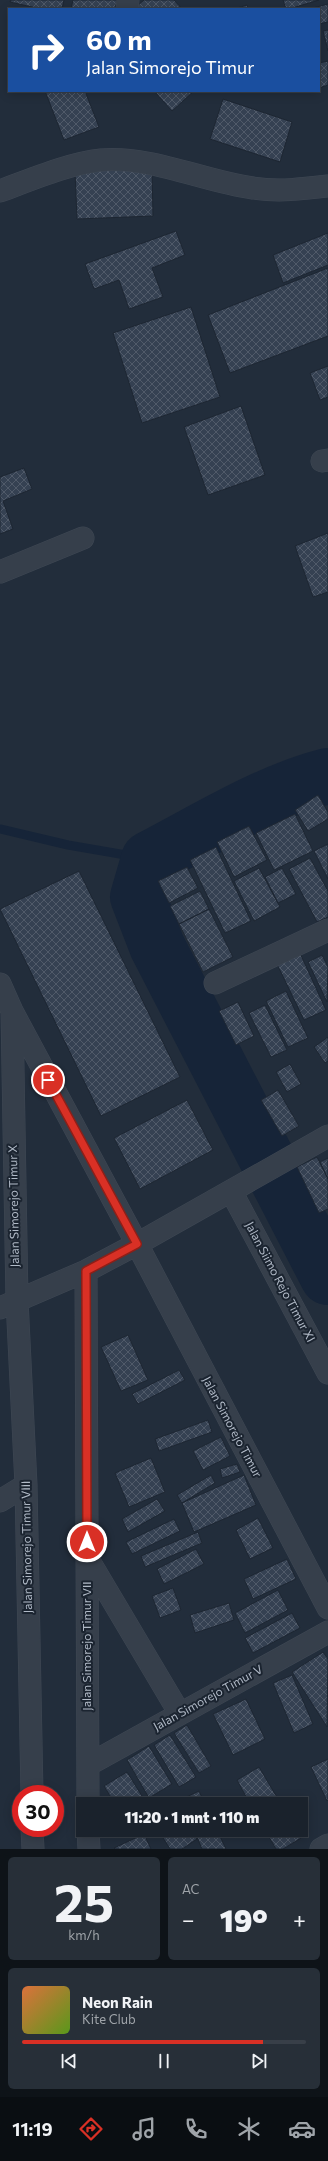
<!DOCTYPE html>
<html lang="id">
<meta charset="utf-8">
<style>
body{margin:0;font-family:Commissioner,sans-serif;background:#272f38;color:#f1f3f6;height:100vh;display:flex;flex-direction:column;font-size:15px;white-space:nowrap}
*{box-sizing:border-box;margin:0}
p{font-size:13px;color:#9fa4a9}
.icon{flex:none;width:22px;height:22px;fill:none;stroke:currentColor;stroke-width:2;stroke-linecap:round;stroke-linejoin:round}
.map{position:relative;height:1849px;overflow:hidden}
.details{display:flex;flex-direction:column;gap:8px;padding:8px;background:#0e1318;flex:1}
.details>*{flex:none}
.guide{position:absolute;left:8px;top:8px;width:312px;height:84px;border-radius:0px;box-shadow:0 2px 10px #0003,0 0 0 1px #383f48;background:#1a4fa0;color:#fff;overflow:hidden}
.speed{position:absolute;left:12px;top:1785px;display:flex;gap:8px;font-size:20px;font-weight:700;text-align:center}
.speed>*{display:grid;place-content:center;width:52px;height:52px;border-radius:50%;background:#1a222c;box-shadow:0 2px 10px #0003,0 0 0 1px #383f48;line-height:1}
.speed .limit{border:6px solid #d22;background:#fff;color:#111}
.pin{position:absolute;display:grid;place-items:center;width:34px;height:34px;color:#fff;margin:-17px;border:2px solid #fff;border-radius:50%;box-shadow:0 1px 4px #0007}
.me{position:absolute;width:44px;margin:-22px;rotate:0deg;stroke-linejoin:round;filter:drop-shadow(0 0 3px #0008)}
.turn{display:flex;align-items:center;gap:14px;height:84px;padding:0 12px;font-size:18px}
.turn .icon{width:52px;height:52px;stroke-width:2.5}
.turn b{display:block;font-size:28px;line-height:34px}
.big{font-size:30px;font-weight:800;line-height:1.1}
.details .tile{flex:1;display:flex;flex-direction:column;justify-content:center;gap:6px;min-width:0;padding:0 14px;border-radius:6px;background:#272f38}
.details .dial{align-items:center;gap:0}
.dial b{font-size:52px;line-height:1}
.song{display:flex;align-items:center;gap:12px}
.cover{width:48px;height:48px;border-radius:6px;background:linear-gradient(135deg,hsl(20 70% 55%),hsl(90 70% 35%))}
.played{height:4px;border-radius:2px;background:linear-gradient(90deg,#d93025 85%,#383f48 85%)}
.keys{display:flex;justify-content:space-around;direction:ltr}
.heat{display:flex;justify-content:space-between;align-items:center;font-size:22px;direction:ltr}
.details .tiles{flex:1;display:grid;gap:8px;grid-template-columns:1fr 1fr}
.tile:last-child{grid-column:span 2}
.trip{position:absolute;left:76px;top:1797px;width:232px;height:40px;border-radius:0px;background:#1a222c;box-shadow:0 2px 10px #0003,0 0 0 1px #383f48;font-weight:800;line-height:40px;text-align:center}
.tabs{display:flex;height:64px;justify-content:space-around;align-items:center;background:#0a0e12;color:#9fa4a9}
.tabs .icon{width:28px;height:28px}
.tabs .current{color:#d93025}
.tabs b{font-size:18px;color:#f1f3f6}
.map>svg:first-child{display:block}
.lines{fill:none;stroke-linecap:round;stroke-linejoin:round}
.stream{stroke:#162438;stroke-width:9}
.river{stroke:#162438;stroke-width:56}
.building{fill:url(#building-cross-hatch);stroke:#1d2632}
.minor-casing{stroke:#3f4854;stroke-width:23}
.minor{stroke:#363f4b;stroke-width:22}
.route-casing{stroke:#8d1f18;stroke-width:10}
.route{stroke:#d93025;stroke-width:7}
.labels{text-anchor:middle;stroke-width:4;stroke-linejoin:round;paint-order:stroke}
.street-label{font-size:12px;fill:#b1bac7;stroke:#1b2430}
</style>
<div class="map">
<svg width="328" height="1849" viewBox="0 0 328 1849">
<defs>
<pattern id="building-cross-hatch" width="8" height="8" patternUnits="userSpaceOnUse"><rect width="8" height="8" fill="#354152"/><path d="M0 0l8 8M0 8l8-8" fill="none" stroke="#505a69"/></pattern>
</defs>
<rect width="100%" height="100%" fill="#222d3b"/>
<g class="lines">
<!-- stream -->
<path class="stream" d="M0,829L68,845L149,859"/>
<!-- river -->
<path class="river" d="M328,776C265,792 207,829 149,859L138,897L157,946L328,1277"/>
</g>
<!-- building -->
<path class="building" d="M11,0H64L62,9H41L10,2Z
M73,0H117L115,9H71Z
M144,0H174L182,9H134Z
M283,0H319L289,9H286Z
M328,4V22L319,24V9L313,8Z
M247,5L248,9H234Z
M328,30V51L323,31Z
M328,61V85L319,88V63Z
M45,91H85L99,127L64,140Z
M154,91H194L172,111Z
M223,99L292,122L280,162L210,139Z
M152,168L153,216L77,219L75,171Z
M176,231L185,255L152,268L163,297L129,309L119,280L94,289L85,264Z
M328,233V265L283,283L273,255Z
M328,268V336L230,373L208,315Z
M191,307L220,397L142,423L113,333Z
M328,366V397L320,400L310,373Z
M241,406L265,475L208,495L184,427Z
M24,468L32,489L3,501L13,529L0,534V477Z
M328,533V592L313,597L295,546Z
M318,795L328,812V819L308,831L295,810Z
M295,814L313,851L274,870L256,833Z
M249,826L267,860L234,877L217,842Z
M328,844V879L314,851Z
M216,847L251,921L225,933L190,860Z
M310,858L328,891V917L317,922L289,869Z
M187,867L198,888L169,903L158,881Z
M259,868L280,907L254,921L234,881Z
M282,868L296,894L278,903L265,877Z
M79,871L180,1077L101,1116L0,909Z
M200,891L209,909L179,924L170,906Z
M209,909L233,957L203,972L179,924Z
M299,951L326,1010L304,1020L276,962Z
M322,955L328,967L327,1002L308,962Z
M286,991L308,1038L288,1047L266,1001Z
M238,1002L254,1036L236,1045L219,1011Z
M265,1005L287,1050L271,1057L249,1013Z
M328,1037V1061L325,1063L314,1047Z
M290,1064L301,1084L287,1092L276,1072Z
M278,1090L299,1126L282,1136L261,1100Z
M187,1100L213,1150L140,1189L114,1138Z
M317,1157L328,1179V1209L319,1213L297,1167Z
M328,1158V1179L320,1162Z
M128,1335L148,1380L121,1391L101,1347Z
M179,1370L185,1380L138,1404L132,1394Z
M208,1420L212,1432L159,1451L155,1439Z
M221,1437L230,1456L203,1470L193,1451Z
M151,1458L165,1492L129,1507L115,1473Z
M237,1464L240,1472L222,1478L220,1469Z
M211,1475L215,1483L182,1503L177,1495Z
M244,1475L256,1505L194,1532L182,1503Z
M157,1499L165,1511L128,1532L122,1519Z
M258,1518L273,1548L250,1559L236,1530Z
M174,1519L180,1531L132,1554L126,1542Z
M198,1532L202,1543L145,1567L141,1556Z
M196,1549L204,1564L164,1584L157,1569Z
M287,1559L296,1579L253,1599L244,1579Z
M173,1588L181,1610L160,1618L152,1596Z
M278,1590L288,1610L245,1633L235,1613Z
M229,1603L234,1620L195,1633L190,1615Z
M292,1613L300,1628L253,1653L245,1638Z
M323,1652L328,1659L327,1727L292,1672Z
M292,1675L313,1724L294,1733L273,1683Z
M246,1699L265,1739L233,1755L213,1714Z
M187,1725L211,1766L199,1773L174,1733Z
M170,1735L196,1777L179,1787L154,1745Z
M149,1746L172,1784L149,1798L127,1760Z
M328,1759V1800L327,1801L311,1767Z
M259,1767L281,1804H250L237,1780Z
M127,1772L147,1804H115L104,1786Z
M199,1791L205,1804H182L180,1800Z
M158,1830H192L197,1839L182,1849H170Z
M194,1830H217L226,1849H202Z
M265,1830H296L301,1838L283,1849H276Z
M144,1834L151,1849H115L114,1848Z"/>
<g class="lines">
<!-- minor casing -->
<g class="minor-casing">
<path id="minor" d="M127,9L128,0
M0,191C30,180 70,163 101,160C153,156 202,181 253,188C278,192 303,189 328,186
M322,461L328,460
M0,572L83,538
M215,983L328,930
M0,984L12,1011L137,1244L328,1608
M12,1011L17,1300L26,1485L32,1794
M231,1191L328,1373
M86,1271L88,1804
M0,1308L86,1271L137,1244L328,1136
M0,1501L26,1485
M88,1559L180,1714
M88,1765L328,1632
M32,1828L33,1849
M88,1830L89,1849
M321,1849L328,1845"/>
</g>
<!-- minor -->
<use href="#minor" class="minor"/>
</g>
<g class="lines">
<!-- route casing -->
<g class="route-casing">
<path id="route" d="M48,1080L137,1244L86,1271L87,1542"/>
</g>
<!-- route -->
<use href="#route" class="route"/>
</g>
<g class="labels">
<!-- street labels -->
<g class="street-label">
<text transform="translate(14 1206) rotate(-91)" y="4">Jalan Simorejo Timur X</text>
<text transform="translate(280 1282) rotate(62)" y="4">Jalan Siimo Rejo Timur XI</text>
<text transform="translate(232 1427) rotate(62)" y="4">Jalan Simorejo Timur</text>
<text transform="translate(27 1547) rotate(-91)" y="4">Jalan Simorejo Timur VIII</text>
<text transform="translate(87 1646) rotate(-90)" y="4">Jalan Simorejo Timur VII</text>
<text transform="translate(208 1698) rotate(-29)" y="4">Jalan Simorejo Timur V</text>
</g>
</g>
</svg>
<div class="speed"><div class="limit">30</div></div>
<div class="pin" style="left:48px;top:1080px;background:#d93025"><svg class="icon" aria-label="arrive" viewBox="0 0 24 24"><path d="M6 21V4h12l-3 4 3 4H6"/></svg></div>
<svg class="me" style="left:87px;top:1542px" viewBox="-20 -20 40 40"><circle r="17" fill="#d93025" stroke="#fff" stroke-width="3"/><path d="M0-11L8 9 0 5-8 9z" fill="#fff"/></svg>
<div class="trip">11:20 · 1 mnt · 110 m</div>
<div class="guide">
<div class="turn"><svg class="icon" aria-label="right" viewBox="0 0 24 24"><path d="M7 20v-9h11M14 6l5 5-5 5"/></svg><div><b>60 m</b>Jalan Simorejo Timur</div></div>
</div>
</div>
<section class="details">
<div class="tiles">
<div class="tile dial"><b>25</b><p>km/h</p></div>
<div class="tile"><p>AC</p>
<div class="heat"><a>−</a><b class="big">19°</b><a>+</a></div>
</div>
<div class="tile">
<div class="song"><i class="cover"></i><div><b>Neon Rain</b><p>Kite Club</p></div></div>
<div class="played"></div>
<div class="keys"><svg class="icon" aria-label="previous" viewBox="0 0 24 24"><path d="M18 5L8 12l10 7zM5 5v14"/></svg><svg class="icon" aria-label="pause" viewBox="0 0 24 24"><path d="M8 5v14M16 5v14"/></svg><svg class="icon" aria-label="next" viewBox="0 0 24 24"><path d="M6 5l10 7-10 7zM19 5v14"/></svg></div>
</div>
</div>
</section>
<nav class="tabs">
<b>11:19</b>
<svg class="icon current" aria-label="directions" viewBox="0 0 24 24"><path d="M12 3l9 9-9 9-9-9zM9 14v-3h6M13 9l2 2-2 2"/></svg>
<svg class="icon" aria-label="music" viewBox="0 0 24 24"><path d="M9 18V5l10-2v13"/><circle cx="6" cy="18" r="3"/><circle cx="16" cy="16" r="3"/></svg>
<svg class="icon" aria-label="phone" viewBox="0 0 24 24"><path d="M5 4h4l2 5-3 2q2 4 5 5l2-3 5 2v4C11 20 4 13 5 4z"/></svg>
<svg class="icon" aria-label="climate" viewBox="0 0 24 24"><path d="M12 3v18M4 7l16 10M4 17L20 7"/></svg>
<svg class="icon" aria-label="car" viewBox="0 0 24 24"><path d="M5 17H2v-5l4-1 3-4h7l3 4 3 1v5h-3M9 17h6M6 11h13"/><circle cx="7" cy="17" r="2"/><circle cx="17" cy="17" r="2"/></svg>
</nav>
